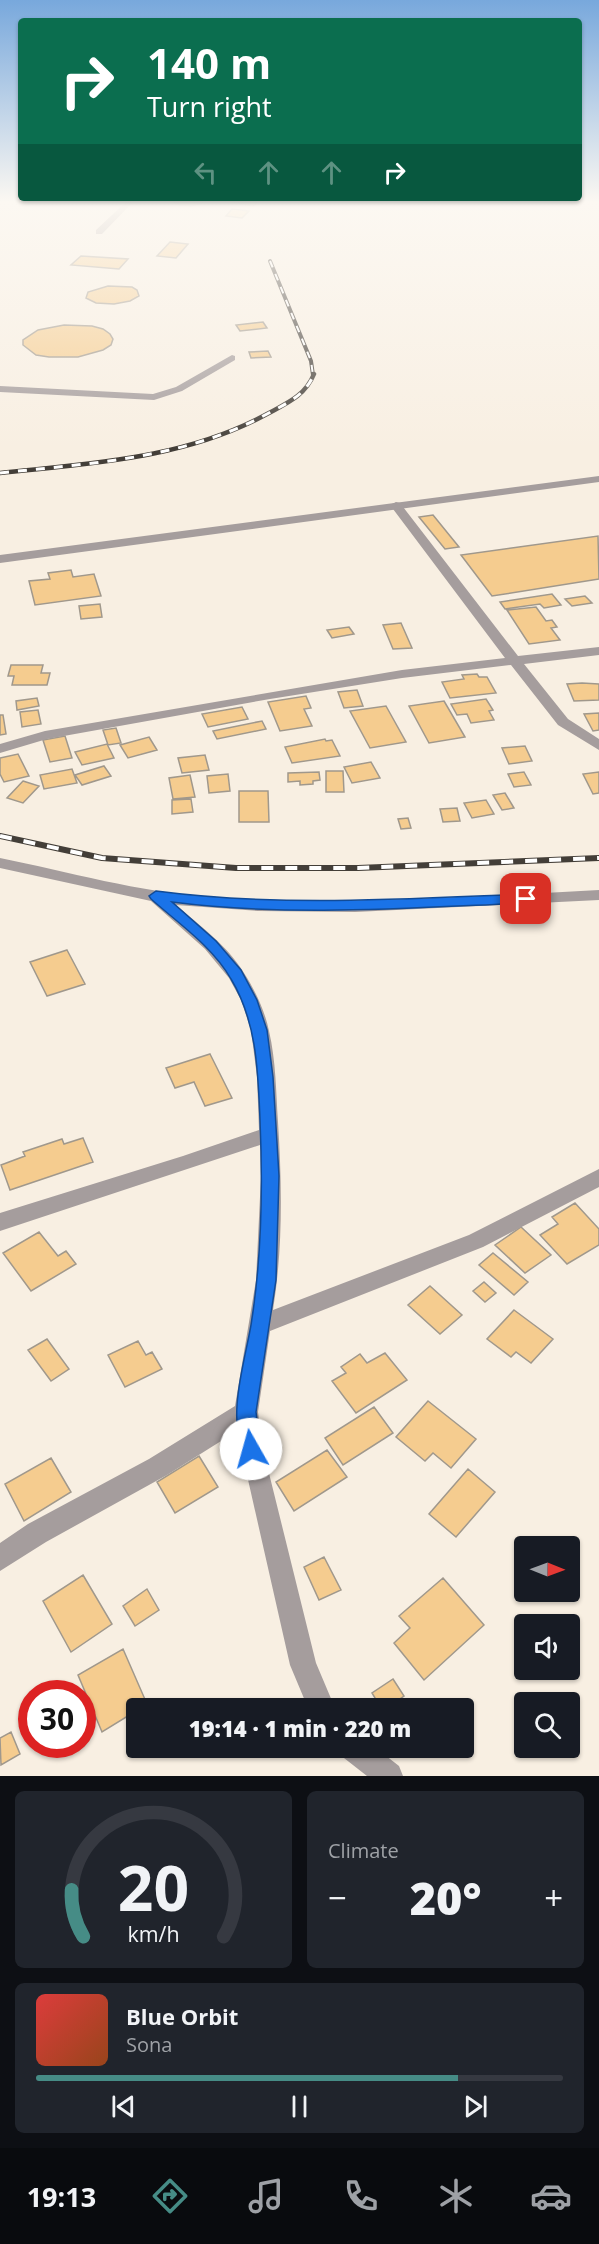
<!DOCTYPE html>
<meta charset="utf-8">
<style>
body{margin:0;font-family:"Open Sans",sans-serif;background:#20242c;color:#f1f3f6;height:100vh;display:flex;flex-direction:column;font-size:22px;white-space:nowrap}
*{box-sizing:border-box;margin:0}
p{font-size:20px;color:#9ea1a6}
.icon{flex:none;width:33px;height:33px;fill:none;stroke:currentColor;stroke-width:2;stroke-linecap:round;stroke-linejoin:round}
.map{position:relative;height:1776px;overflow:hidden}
.side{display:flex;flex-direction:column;gap:15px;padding:15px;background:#0d0f14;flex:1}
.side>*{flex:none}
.hud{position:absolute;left:18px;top:18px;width:564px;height:183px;border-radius:6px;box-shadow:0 2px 4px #0004;background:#0b6e4f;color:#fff;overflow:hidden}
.needle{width:39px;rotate:91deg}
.buttons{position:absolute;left:514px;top:1536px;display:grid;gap:12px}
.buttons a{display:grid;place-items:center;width:66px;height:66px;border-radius:6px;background:#171b24;box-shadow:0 2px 4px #0004;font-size:30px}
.speed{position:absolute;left:18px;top:1680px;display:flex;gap:12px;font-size:30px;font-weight:700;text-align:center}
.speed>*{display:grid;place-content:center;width:78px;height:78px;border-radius:50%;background:#171b24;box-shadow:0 2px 4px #0004;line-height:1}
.speed .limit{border:9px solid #d22;background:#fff;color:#111}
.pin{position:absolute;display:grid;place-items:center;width:51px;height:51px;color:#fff;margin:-26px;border-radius:12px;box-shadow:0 3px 9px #0006}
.me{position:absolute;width:66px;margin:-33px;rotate:353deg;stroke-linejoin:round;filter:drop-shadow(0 0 4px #0008)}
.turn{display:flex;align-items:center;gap:21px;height:126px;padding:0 30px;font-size:27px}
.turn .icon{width:78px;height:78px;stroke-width:2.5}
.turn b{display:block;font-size:42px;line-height:51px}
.lanes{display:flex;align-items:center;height:57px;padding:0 30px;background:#0003;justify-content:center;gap:30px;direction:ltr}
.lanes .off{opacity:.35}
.big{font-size:45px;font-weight:800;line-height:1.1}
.side .tile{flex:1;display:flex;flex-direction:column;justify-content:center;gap:9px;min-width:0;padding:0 21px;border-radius:9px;background:#20242c}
.side .dial{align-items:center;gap:0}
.dial svg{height:156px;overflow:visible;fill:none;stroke:#363941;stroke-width:7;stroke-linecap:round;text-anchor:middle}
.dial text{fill:#f1f3f6;stroke:none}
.song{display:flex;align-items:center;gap:18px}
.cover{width:72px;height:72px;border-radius:9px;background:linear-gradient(135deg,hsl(0 70% 55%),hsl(20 70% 35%))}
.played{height:6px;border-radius:3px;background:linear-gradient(90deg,#468c86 80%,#363941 80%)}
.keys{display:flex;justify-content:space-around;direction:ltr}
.heat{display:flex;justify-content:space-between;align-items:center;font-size:33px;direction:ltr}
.side .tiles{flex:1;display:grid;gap:15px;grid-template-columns:1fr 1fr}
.tile:last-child{grid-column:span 2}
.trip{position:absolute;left:126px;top:1698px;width:348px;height:60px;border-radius:6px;background:#171b24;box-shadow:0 2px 4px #0004;font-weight:800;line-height:60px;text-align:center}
.tab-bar{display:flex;height:96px;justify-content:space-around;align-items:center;background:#090b0e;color:#9ea1a6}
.tab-bar .icon{width:42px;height:42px}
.tab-bar .current{color:#468c86}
.tab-bar b{font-size:27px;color:#f1f3f6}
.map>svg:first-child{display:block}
.building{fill:#f5cc8f;stroke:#a0988c;stroke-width:1.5}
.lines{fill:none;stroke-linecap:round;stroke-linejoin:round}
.service{fill:#a59d9d;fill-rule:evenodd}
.minor{fill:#a59d9d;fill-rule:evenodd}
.tertiary{fill:#a59d9d;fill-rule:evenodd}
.rail-far2-casing{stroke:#433e38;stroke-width:4}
.rail-far1-casing{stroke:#433e38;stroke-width:4.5}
.rail-casing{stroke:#433e38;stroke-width:6}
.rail-far2{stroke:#fff;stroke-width:2;stroke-dasharray:7;stroke-linecap:butt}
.rail-far1{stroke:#fff;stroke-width:3;stroke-dasharray:9;stroke-linecap:butt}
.rail{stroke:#fff;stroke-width:4;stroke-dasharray:12;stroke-linecap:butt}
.route{fill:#1a73e8;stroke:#114b97;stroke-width:1.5}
</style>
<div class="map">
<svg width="599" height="1776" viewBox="0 0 599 1776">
<rect width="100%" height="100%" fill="#f8efe2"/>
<!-- building -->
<path class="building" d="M172,201H208L191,206L180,205Z
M228,201H259L253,206Z
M232,209L249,211L242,218L226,216Z
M170,242L188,244L176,258L157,256Z
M81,256L128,259L119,269L71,265Z
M108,286L132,287L137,290L139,296L130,301L114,304L96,303L86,298L88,292Z
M263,322L267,328L240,331L236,325Z
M64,325L92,326L103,329L110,334L113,339L111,345L103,350L78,357H49L36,355L23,345V340L38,330Z
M268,351L271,357L251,358L249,352Z
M433,515L459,547L445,549L419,517Z
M598,536L599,579L492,596L461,555Z
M71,570L73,577L94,574L101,596L35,605L29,581L50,579L48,573Z
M552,594L561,605L544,608L540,604L505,609L500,602Z
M585,596L592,603L572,606L565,599Z
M100,604L102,617L81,619L79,606Z
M536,607L546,621L552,620L557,627L551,628L560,640L529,644L507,610Z
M401,623L412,648L393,649L383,625Z
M349,627L354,634L332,638L327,630Z
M11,665H43L41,673H50L47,685H12L14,676H8Z
M477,674L479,677H487L496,693L450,698L442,682L464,679L462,675Z
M582,683L599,684V700L574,701L567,684Z
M357,690L363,706L344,708L338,692Z
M306,696L311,708L304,709L312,726L280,731L268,702Z
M37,698L39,706L17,710L16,701Z
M486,699L493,710L489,711L494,720L471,723L467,714L457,715L451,704Z
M444,701L465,737L429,743L409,706Z
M386,706L406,742L370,748L350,711Z
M242,707L248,719L208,727L202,714Z
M38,710L41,724L22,727L20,712Z
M599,713V730L593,731L584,714Z
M0,715H3L6,734L0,735Z
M262,721L266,729L217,739L213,731Z
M116,728L121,743L108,745L103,730Z
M65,736L72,758L50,762L43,740Z
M149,737L157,750L128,758L120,745Z
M325,739L326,741L332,740L340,756L292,763L285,747Z
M107,744L114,758L82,765L75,752Z
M525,746L532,761L509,764L502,748Z
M18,754L29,776L4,782L0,774V758Z
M205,755L209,770L182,773L178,758Z
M371,762L380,778L352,783L344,767Z
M104,766L111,776L82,785L75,775Z
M72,769L77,783L44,789L40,775Z
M326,771H343L344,792H326Z
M319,772L320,780L313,781V784L300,785V781L288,782V773Z
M524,772L531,785L514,787L508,774Z
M599,772V793L593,794L583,774Z
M228,774L230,791L209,793L207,776Z
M190,775L195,797L173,799L169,778Z
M23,781L39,786L23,803L7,798Z
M239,791H268L269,822H239Z
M505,793L514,808L502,810L493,795Z
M191,799L193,812L172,814V800Z
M486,800L494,814L472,818L464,803Z
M457,808L460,821L443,822L440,809Z
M408,818L411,828L401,829L398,819Z
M67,950L85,984L47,996L30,962Z
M210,1054L232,1098L205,1106L194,1082L175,1088L166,1068Z
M83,1138L93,1162L10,1190L1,1165L25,1156L23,1152L62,1139L64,1144Z
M575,1203L599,1229V1245L567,1264L540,1235L558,1224L552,1217Z
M521,1227L551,1255L525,1273L495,1245Z
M39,1232L58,1256L66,1251L76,1264L31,1291L3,1253Z
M493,1253L528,1282L514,1295L479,1265Z
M484,1282L496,1293L485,1302L473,1291Z
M430,1286L462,1315L440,1334L408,1305Z
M514,1310L553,1339L531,1363L516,1352L511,1357L487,1339Z
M47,1339L69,1369L51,1381L28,1350Z
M138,1341L146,1355L152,1352L162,1369L125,1387L108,1355Z
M385,1353L407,1380L356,1413L332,1381L346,1373L341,1367L360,1354L367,1363Z
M428,1401L476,1439L451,1468L433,1453L425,1461L396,1437Z
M374,1407L393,1433L343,1465L325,1438Z
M327,1450L347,1477L294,1511L276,1482Z
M199,1456L218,1487L175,1513L157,1482Z
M51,1458L71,1492L24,1521L5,1484Z
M468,1469L495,1492L456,1537L429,1514Z
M324,1557L341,1590L319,1600L304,1567Z
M83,1575L112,1624L71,1652L43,1601Z
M443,1578L484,1625L424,1680L394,1643L410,1628L399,1616Z
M147,1589L159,1610L135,1626L123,1606Z
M123,1649L147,1704L136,1708V1711L102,1732L78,1675Z
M393,1679L404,1696L387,1708H381L372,1693Z
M11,1732L20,1754L1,1765L0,1738Z"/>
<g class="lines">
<!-- service -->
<path class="service" d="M127,201H134L102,234H96V230Z
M232,355L235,356V360L182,391L154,400L0,392V386L153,394L176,387Z"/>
<!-- minor -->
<path class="minor" d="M396,502L400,503L518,656L599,647V655L524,664L568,719L599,739V750L558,725L511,665L402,678L270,699L47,739L0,753V744L45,731L402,670L505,658L390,505Z
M0,858C69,872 139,892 209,897C339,908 470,897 599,890V900L355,912L258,911L176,905C199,925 228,946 244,973C255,990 265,1011 269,1031C276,1061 276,1092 278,1122C282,1185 283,1248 273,1310L469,1235L599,1169V1187L483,1247L270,1331L258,1412L263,1449L316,1663L335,1708H308L290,1665L237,1431L167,1475L46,1542L0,1571V1543L28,1524L149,1459L235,1406L256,1280L261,1176L260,1145L0,1231V1213L183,1156L259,1130L257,1077L251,1030L241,1000L229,978L205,949L151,901L0,868Z
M340,1748H376L399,1766L403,1776H367L344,1758Z"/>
<!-- tertiary -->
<path class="tertiary" d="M599,476V482L0,563V555Z"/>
<!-- rail-far2 casing -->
<g class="rail-far2-casing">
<path id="rail-far2" d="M270,261L311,361L313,375"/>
</g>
<!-- rail-far1 casing -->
<g class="rail-far1-casing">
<path id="rail-far1" d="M0,473C92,463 184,459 267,414C287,403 305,396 314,374"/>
</g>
<!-- rail casing -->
<g class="rail-casing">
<path id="rail" d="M0,836L102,858L236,868H358L599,858"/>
</g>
<!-- rail-far2 -->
<use href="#rail-far2" class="rail-far2"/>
<!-- rail-far1 -->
<use href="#rail-far1" class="rail-far1"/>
<!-- rail -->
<use href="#rail" class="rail"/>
</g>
<!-- sky -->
<linearGradient id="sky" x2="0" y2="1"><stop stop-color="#78a8dc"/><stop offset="0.45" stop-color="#fcf8f2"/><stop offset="1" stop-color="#fcf8f2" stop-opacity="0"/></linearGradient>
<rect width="599" height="449" fill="url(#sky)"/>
<!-- route -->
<path class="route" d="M156,891C279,907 402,899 526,894L533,899L526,903C408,908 289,917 172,902L216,941L241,970L257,1000L267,1030L273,1077L279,1176L276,1280L256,1412L261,1449L258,1455L251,1458L244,1455C227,1416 244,1365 251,1325C262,1257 263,1189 260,1120C258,1072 257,1022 231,979C213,947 178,923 151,899L149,896Z"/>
</svg>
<div class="buttons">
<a><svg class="needle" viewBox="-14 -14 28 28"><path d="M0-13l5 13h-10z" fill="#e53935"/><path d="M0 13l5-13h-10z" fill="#9ea1a6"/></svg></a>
<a><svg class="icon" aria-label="sound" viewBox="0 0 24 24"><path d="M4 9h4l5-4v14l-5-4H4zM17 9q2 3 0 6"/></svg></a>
<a><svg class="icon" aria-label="search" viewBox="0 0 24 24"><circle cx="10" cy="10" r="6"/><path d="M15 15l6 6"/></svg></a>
</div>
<div class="speed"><div class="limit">30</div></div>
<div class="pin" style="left:526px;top:899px;background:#d93025"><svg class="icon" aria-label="arrive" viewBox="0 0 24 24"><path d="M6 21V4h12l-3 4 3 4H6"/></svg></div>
<svg class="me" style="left:251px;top:1449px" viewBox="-20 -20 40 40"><circle r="19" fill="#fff"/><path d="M0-13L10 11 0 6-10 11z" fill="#1a73e8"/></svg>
<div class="trip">19:14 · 1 min · 220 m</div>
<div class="hud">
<div class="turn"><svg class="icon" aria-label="right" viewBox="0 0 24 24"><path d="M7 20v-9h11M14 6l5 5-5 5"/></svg><div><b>140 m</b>Turn right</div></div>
<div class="lanes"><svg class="icon off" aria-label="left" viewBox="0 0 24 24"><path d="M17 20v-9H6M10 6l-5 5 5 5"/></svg><svg class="icon off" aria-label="ahead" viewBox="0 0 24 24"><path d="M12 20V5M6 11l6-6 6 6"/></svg><svg class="icon off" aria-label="ahead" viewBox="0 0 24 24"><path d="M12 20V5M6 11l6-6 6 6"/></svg><svg class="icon" aria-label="right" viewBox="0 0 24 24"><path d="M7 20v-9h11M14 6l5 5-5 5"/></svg></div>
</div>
</div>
<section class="side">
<div class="tiles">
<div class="tile dial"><svg viewBox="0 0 100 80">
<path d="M14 69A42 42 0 1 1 86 69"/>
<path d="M14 69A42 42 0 0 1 8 45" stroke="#468c86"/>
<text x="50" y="56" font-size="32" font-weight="700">20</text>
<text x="50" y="72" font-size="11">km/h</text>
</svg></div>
<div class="tile"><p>Climate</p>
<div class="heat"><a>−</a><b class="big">20°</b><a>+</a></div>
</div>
<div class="tile">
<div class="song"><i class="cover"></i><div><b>Blue Orbit</b><p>Sona</p></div></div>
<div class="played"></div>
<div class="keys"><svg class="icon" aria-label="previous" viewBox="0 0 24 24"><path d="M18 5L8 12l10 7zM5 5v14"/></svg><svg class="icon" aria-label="pause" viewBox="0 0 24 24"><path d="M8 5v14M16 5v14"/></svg><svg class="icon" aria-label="next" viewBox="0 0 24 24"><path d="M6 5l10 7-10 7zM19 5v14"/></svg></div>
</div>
</div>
</section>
<nav class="tab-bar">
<b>19:13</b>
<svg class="icon current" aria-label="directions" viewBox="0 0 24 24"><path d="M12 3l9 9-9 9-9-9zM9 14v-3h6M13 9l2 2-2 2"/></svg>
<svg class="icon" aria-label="music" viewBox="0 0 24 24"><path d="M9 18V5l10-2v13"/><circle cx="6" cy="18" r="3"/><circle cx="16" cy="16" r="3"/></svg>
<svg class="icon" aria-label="phone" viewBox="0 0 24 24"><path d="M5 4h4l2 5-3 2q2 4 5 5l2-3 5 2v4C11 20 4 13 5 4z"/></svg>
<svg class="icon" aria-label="climate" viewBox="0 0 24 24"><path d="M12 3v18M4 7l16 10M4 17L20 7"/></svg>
<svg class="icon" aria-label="car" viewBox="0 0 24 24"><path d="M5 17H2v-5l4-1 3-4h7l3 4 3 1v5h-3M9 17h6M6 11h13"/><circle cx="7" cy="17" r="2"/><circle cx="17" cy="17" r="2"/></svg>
</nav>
